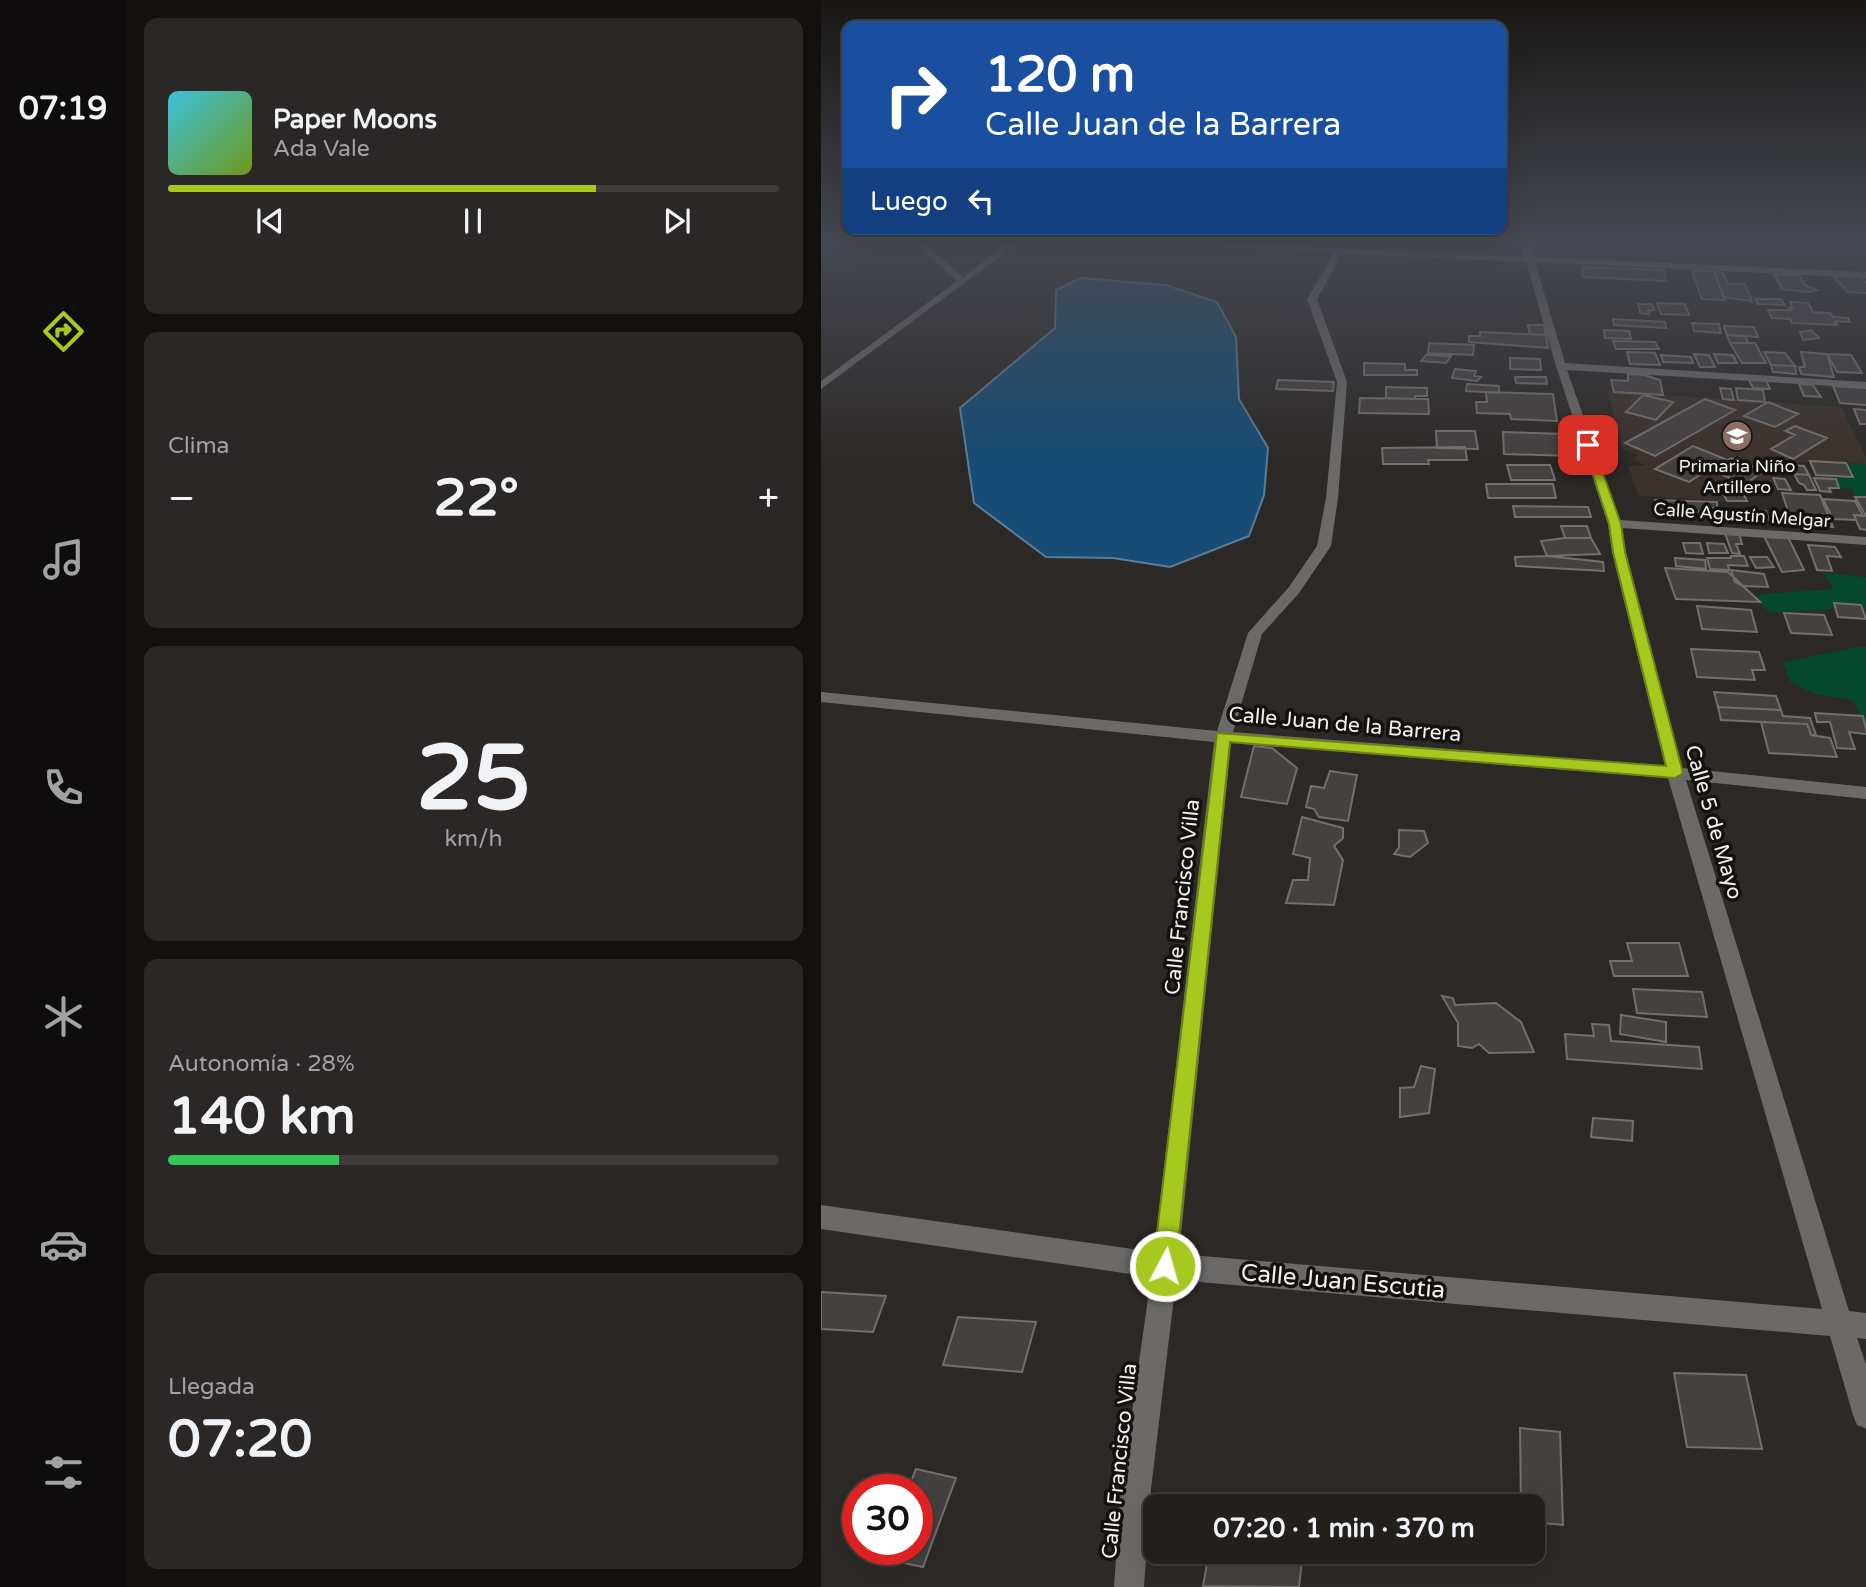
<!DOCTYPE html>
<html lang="es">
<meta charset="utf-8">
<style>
body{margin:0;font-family:"Varela Round",sans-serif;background:#2a2726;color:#f1f3f6;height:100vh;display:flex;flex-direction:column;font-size:26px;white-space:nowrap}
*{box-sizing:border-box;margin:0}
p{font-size:23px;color:#a2a2a4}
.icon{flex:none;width:38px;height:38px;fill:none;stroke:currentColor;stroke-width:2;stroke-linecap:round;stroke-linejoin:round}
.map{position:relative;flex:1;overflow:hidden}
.details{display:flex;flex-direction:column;gap:18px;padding:18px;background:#131110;width:695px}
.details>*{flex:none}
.hud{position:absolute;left:21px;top:21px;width:665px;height:214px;border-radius:14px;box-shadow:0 7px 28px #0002,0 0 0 2px #3f3d3b;background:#1a4fa0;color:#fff;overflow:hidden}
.speed{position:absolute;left:21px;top:1474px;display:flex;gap:14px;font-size:35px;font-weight:700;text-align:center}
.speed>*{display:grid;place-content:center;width:91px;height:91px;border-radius:50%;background:#221f1d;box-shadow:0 7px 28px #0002,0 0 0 2px #3f3d3b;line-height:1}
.speed .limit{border:10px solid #d22;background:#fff;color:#111}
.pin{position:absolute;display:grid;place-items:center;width:60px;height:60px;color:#fff;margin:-30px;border-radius:14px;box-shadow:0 4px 10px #0006}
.me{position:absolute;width:77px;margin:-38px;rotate:6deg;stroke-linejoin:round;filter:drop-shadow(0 0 5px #0008)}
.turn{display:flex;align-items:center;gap:24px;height:147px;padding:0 28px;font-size:32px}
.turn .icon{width:91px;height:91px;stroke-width:2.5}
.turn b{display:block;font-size:49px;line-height:60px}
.then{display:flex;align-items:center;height:66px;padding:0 28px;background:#0003;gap:14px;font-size:26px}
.big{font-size:52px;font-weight:700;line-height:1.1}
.details .widget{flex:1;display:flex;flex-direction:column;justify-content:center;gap:10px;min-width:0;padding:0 24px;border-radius:14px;background:#2a2726}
.details .dial{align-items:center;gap:0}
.dial b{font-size:91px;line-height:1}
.song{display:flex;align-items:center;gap:21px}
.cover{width:84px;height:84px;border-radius:10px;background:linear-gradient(135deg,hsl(190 70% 55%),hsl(80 70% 35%))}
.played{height:7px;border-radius:4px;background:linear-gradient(90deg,#a7c81f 70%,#3f3d3b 70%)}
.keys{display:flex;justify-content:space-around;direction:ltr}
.heat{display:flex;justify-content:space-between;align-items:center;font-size:38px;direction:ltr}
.charge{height:10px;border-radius:5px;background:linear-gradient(90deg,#34c759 28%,#3f3d3b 0)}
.trip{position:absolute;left:322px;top:1494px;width:402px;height:70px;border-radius:14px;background:#221f1d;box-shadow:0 7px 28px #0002,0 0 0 2px #3f3d3b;font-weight:700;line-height:70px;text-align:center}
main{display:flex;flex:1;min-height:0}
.menu{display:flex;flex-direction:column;width:126px;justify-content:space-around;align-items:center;background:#0e0c0c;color:#a2a2a4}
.menu .icon{width:49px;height:49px}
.menu .selected{color:#a7c81f}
.menu b{font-size:32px;color:#f1f3f6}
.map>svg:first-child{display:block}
.built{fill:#3c322d}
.green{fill:#06472f}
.water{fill:#174c75;stroke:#597e9a;stroke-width:2}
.building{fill:#464141;stroke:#746f6e;stroke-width:2}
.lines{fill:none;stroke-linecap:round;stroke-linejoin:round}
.street{fill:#6c6a69;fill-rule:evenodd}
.route{fill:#a7c81f;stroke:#6d8214;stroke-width:2}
.labels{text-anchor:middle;stroke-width:7;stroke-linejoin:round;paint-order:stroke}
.far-poi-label{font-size:18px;fill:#f3f1ef;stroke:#141211}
.far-street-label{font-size:18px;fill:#f3f1ef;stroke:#141211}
.street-label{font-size:21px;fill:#f3f1ef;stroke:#141211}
.near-street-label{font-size:24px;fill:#f3f1ef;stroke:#141211}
</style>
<main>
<nav class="menu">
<b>07:19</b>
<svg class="icon selected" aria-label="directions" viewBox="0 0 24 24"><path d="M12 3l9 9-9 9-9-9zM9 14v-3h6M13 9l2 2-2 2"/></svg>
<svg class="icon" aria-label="music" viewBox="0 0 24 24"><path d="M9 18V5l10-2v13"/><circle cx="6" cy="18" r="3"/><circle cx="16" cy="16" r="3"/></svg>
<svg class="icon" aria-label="phone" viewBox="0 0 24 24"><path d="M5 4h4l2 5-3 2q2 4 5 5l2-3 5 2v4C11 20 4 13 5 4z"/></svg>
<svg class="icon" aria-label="climate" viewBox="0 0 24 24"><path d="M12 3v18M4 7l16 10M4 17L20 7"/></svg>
<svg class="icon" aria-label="car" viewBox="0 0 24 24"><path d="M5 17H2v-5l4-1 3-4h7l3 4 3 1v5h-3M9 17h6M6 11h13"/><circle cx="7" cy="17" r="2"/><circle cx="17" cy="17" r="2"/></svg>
<svg class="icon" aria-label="filters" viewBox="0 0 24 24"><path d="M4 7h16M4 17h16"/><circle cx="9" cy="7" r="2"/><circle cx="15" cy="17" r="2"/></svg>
</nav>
<section class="details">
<div class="widget">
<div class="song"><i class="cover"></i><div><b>Paper Moons</b><p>Ada Vale</p></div></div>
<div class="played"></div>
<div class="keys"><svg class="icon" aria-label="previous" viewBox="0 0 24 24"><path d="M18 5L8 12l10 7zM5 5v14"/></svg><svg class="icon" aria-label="pause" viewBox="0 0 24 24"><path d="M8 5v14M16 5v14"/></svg><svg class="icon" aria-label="next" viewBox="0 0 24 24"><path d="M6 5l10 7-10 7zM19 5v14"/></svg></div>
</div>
<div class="widget"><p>Clima</p>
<div class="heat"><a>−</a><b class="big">22°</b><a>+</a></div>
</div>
<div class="widget dial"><b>25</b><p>km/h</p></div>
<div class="widget"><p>Autonomía · 28%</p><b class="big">140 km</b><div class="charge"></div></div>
<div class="widget"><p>Llegada</p><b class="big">07:20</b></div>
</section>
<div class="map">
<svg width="1046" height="1587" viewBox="0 0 1046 1587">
<rect width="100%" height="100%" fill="#2d2927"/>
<!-- built -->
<path class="built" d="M787,391L1020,407L1045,457V464L989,461L946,469L954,488L897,484L906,501L818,496L807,466L825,465L811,460L817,455L801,449Z"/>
<!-- green -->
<path class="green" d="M1025,463L1045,464V497H1034L1030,489L1018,488L1013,476L1032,477Z
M1002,573L1045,577V611L1041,607L949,613L931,595L1013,589Z
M1037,647H1045V726L1031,700L995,694L970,683L962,662Z"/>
<!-- water -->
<path class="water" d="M260,278L345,285L396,302L415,337L418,399L447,448L443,495L428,536L349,567L292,558L225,557L153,503L139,408L234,328L235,290Z"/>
<!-- building -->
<path class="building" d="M761,267L843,270L845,281L762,277Z
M871,271H893L904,300L881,299Z
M893,272L902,273L907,284H924L931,301L902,297Z
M953,274L978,275L984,285L996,290L988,292L961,289Z
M1011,276L1039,277L1046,283V293L1027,292Z
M934,299H960L964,305L937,304Z
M969,302L987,303L992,312L1009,313L1012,317L1027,318L1029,322L1014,321L1016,325L971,323L969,319L951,318L947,310H969L968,308H972Z
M836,303L864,304L868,315L840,314Z
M817,304H831L833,310L827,311L828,314L819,313Z
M792,319L844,322L845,328L793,325Z
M871,323L898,324L900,333L873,331Z
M707,325H723L725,335L709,334Z
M903,326L933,327L937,337L906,335Z
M783,330L808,331L810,339L784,338Z
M990,330L998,338L982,340L979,332Z
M659,332L725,335L727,348L648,342V336H659Z
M906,335L924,336L927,343H909Z
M792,341L834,342L838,349H795Z
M608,343L653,345L652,355L607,353Z
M909,343H934L945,363H921Z
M806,352L834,353L839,365L809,364Z
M943,352L964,353L974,366L950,365Z
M980,352L1006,354L1013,377L980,374L978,367H984Z
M873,354L888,355L894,367H879Z
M893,354L912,355L916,363H897Z
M1006,354L1030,355L1041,373L1016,372Z
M605,355L630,356L625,363L600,361Z
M840,355L870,357L872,363L842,362Z
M689,358L719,359L720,370L689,369Z
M543,363L584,364V370H596V375H543Z
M950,365L974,366L975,374L952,372Z
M634,369L655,371L653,376L660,377L656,381L631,378Z
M807,374L823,375L839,380L842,395L793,392L790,380L807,381Z
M694,377H725L726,384L695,383Z
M457,380L513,382L512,391L455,389Z
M928,380H945L949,389L932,388Z
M646,384L678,386V393L645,391Z
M978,384L992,385L1000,397L983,396Z
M1012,386L1046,388V405L1019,403Z
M565,387L606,388V396H594V399L565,398Z
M899,388L910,389L913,400L902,399Z
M915,388L942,390L944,402L917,400Z
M665,392L732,394L736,421L690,419L689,414L656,413L655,402H666Z
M822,395L852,402L835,420L805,412Z
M539,398L607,399L608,414L538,413Z
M884,399L914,410L834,456L804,443Z
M947,402L977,414L954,427L923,416Z
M1033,409L1046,410V424H1039Z
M974,426L1006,438L972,459L950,449L974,435L964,431Z
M615,431H654L657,449L616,448Z
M682,432L746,434L750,456L683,454Z
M872,446L904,459L868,482L834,469Z
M644,447L646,460H607L608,464H562L561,448Z
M910,458L943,471L924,484L891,471Z
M989,461L1025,463L1032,477L995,475Z
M686,465H729L734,480H690Z
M969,465L983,466L988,475L973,474Z
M973,474L988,475L995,490H986L983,485L978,483Z
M952,478L964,479L970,490L957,489Z
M993,478L1015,479L1018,488H1008L1010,492L999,491Z
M665,484H732L735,498H667Z
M902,493H922L926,501H906Z
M961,493L999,495L1012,527L964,524L961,514L967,511Z
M1034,497H1046V516H1045Z
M1002,499L1034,501L1042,516L1033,515L1035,520L1012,519Z
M834,500L896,502V508L882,509L872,516L837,515Z
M692,506L767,507L770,517H694Z
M914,510L932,512L933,522L915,520Z
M931,510L945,511L948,520L933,519Z
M1033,515L1046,516V530L1039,529Z
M740,526H766L770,538H744Z
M904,533H918L921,544H915L919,554L911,553Z
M943,536L967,537L983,570L961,572Z
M744,538H770L779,554L726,556L720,541Z
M862,543H879L882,554L865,553Z
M886,543L903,544L907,553H888Z
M987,545L1014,547L1020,557L1006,556L1011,571L996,570Z
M726,556L782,562L783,571L695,566L694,557Z
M910,556H923L927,566L907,565L908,570L889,569L886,558H910Z
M929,557H946L953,567L935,568Z
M854,558L884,560L885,569L855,566Z
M844,568L907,572L939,602L855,599Z
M910,570L943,574L947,587L922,586L914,582Z
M1013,603L1040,605L1045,619L1017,617Z
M876,606L930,610L936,632L881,629Z
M963,613L1003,615L1011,635L970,633Z
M870,649L938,652L944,670H931L934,680L876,677Z
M893,692L955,696L960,710L897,707Z
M897,707L960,710L962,716L989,718L995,735H990L986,724L900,720Z
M994,713L1042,716L1046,734L1028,732L1034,749L1016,748L1009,722H996Z
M940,722L986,724L990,735L1009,738L1016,757L948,753Z
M433,746L451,748L476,768L466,804L420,797Z
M509,771L536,775L527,821L498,817L493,809L485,807L490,786L503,788Z
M481,817L522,828V838L513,846L522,860L513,905L465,903L472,880H487L489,858L472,854Z
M578,830L603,831L607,843L589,857L573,854L578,848Z
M806,943H858L867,976H793L789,961H811Z
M812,989L881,992L886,1017L816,1013Z
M621,996L632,998L634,1005L675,1003L700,1022L713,1052L668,1053L658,1044L651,1048L637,1046V1023Z
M800,1015L845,1022V1042L799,1034Z
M771,1024L788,1025L790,1041L878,1047L881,1069L746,1059L744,1034L773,1036Z
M600,1066L614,1069L608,1113L579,1117V1088L593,1087Z
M772,1118L812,1121L811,1141L770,1137Z
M0,1292L65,1296L52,1332L0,1329Z
M137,1317L215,1322L201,1372L122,1365Z
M853,1373L925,1375L941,1449L866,1447Z
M699,1428L739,1432L742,1525L712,1522V1507H700Z
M95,1469L135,1478L102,1567L59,1558L63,1549H96V1489H87Z
M388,1552H482L478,1587L382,1586Z"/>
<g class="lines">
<!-- street -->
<path class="street" d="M91,241H100L142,277L190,241H200L0,389V381L136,281Z
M298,241H362L703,257L699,241H707L712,257L1046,272V278L714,262L744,363L1046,382V388L746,370L799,520L1046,537V545L801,528L805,552L861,768L1046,787V799L865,780L1028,1311L1046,1313V1339L1036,1338L1046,1367V1429L1036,1425L1032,1415L1009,1336L355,1280L330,1489L323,1587H293L300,1489L330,1277L0,1229V1205L333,1252L393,742L0,702V692L396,731L427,633L468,587L496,546L505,498L516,382L486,299L513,253ZM521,254L705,262L735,366L787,524L791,552L844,766L412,732L441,634L478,593L510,546L517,498L526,382L496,299ZM410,743L847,778L1001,1309L358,1254Z"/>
</g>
<!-- sky -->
<linearGradient id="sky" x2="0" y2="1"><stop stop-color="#191715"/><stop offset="0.52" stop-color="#464952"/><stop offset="1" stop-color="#464952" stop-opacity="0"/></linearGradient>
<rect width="1046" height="463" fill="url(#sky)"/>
<!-- route -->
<path class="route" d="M767,442L772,445L800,524L804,552L862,773L854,778L409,742L355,1266L352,1274L344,1277L336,1274L332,1266L396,733L845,766L792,552L788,524L762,445Z"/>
<!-- icons -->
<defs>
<g id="school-disc" transform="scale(1.575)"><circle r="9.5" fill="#8d6e63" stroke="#141211"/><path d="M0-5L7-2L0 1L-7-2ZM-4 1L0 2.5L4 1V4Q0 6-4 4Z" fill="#fff"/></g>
</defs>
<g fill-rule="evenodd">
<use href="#school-disc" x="916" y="436"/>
</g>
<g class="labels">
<!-- far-poi labels -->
<g class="far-poi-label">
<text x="916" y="472">Primaria Niño<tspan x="916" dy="21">Artillero</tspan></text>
</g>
<!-- far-street labels -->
<g class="far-street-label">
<text transform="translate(921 515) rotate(4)" y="6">Calle Agustín Melgar</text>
</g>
<!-- street labels -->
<g class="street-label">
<text transform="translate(524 724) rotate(5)" y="7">Calle Juan de la Barrera</text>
<text transform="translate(893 822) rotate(74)" y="7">Calle 5 de Mayo</text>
<text transform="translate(361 897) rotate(-84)" y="7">Calle Francisco Villa</text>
<text transform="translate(298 1461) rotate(-84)" y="7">Calle Francisco Villa</text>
</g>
<!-- near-street labels -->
<g class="near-street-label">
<text transform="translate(522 1281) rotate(5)" y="8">Calle Juan Escutia</text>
</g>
</g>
</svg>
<div class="speed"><div class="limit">30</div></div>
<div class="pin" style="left:767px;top:445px;background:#d93025"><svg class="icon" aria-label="arrive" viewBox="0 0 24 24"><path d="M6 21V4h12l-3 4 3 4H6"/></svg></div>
<svg class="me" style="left:344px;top:1266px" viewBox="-20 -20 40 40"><circle r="17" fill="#a7c81f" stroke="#fff" stroke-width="3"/><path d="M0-11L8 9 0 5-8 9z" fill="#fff"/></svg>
<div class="trip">07:20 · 1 min · 370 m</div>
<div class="hud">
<div class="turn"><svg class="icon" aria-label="right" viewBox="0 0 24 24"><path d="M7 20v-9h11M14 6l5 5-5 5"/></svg><div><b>120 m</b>Calle Juan de la Barrera</div></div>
<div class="then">Luego<svg class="icon" aria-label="left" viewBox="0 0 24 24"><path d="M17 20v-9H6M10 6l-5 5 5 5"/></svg></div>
</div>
</div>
</main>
